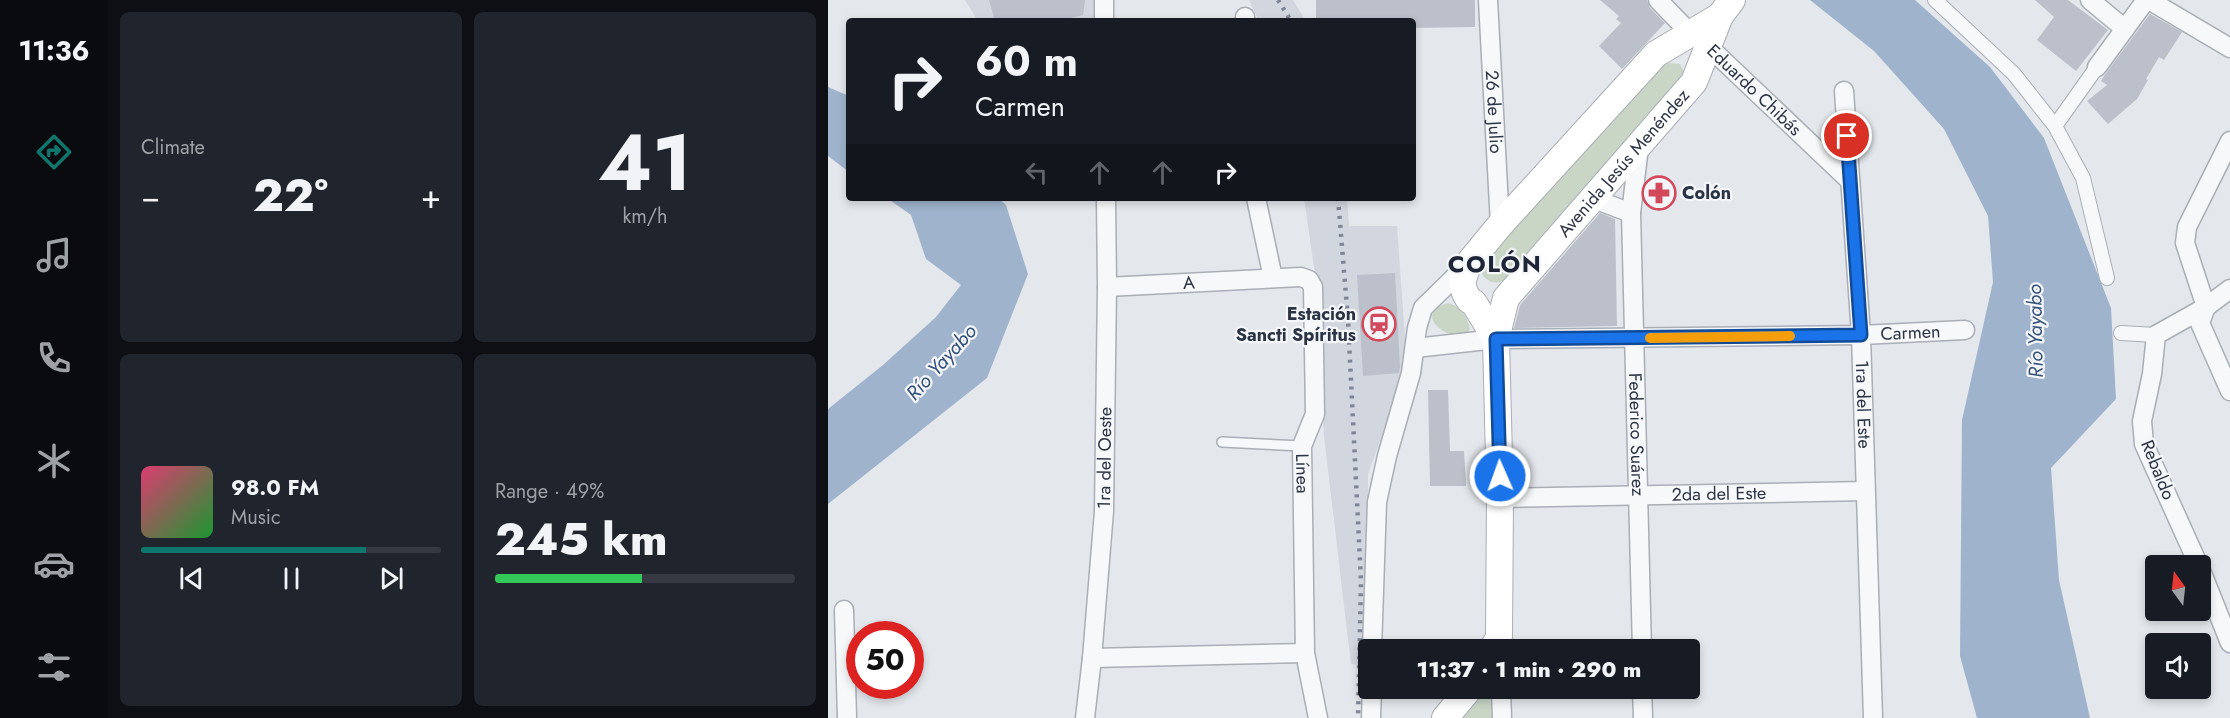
<!DOCTYPE html>
<meta charset="utf-8">
<style>
body{margin:0;font-family:Jost,sans-serif;background:#20242c;color:#f1f3f6;height:100vh;display:flex;flex-direction:column;font-size:22px;white-space:nowrap}
*{box-sizing:border-box;margin:0}
p{font-size:20px;color:#9ea1a6}
.icon{flex:none;width:33px;height:33px;fill:none;stroke:currentColor;stroke-width:2;stroke-linecap:round;stroke-linejoin:round}
.map{position:relative;flex:1;overflow:hidden}
.details{display:flex;flex-direction:column;gap:12px;padding:12px;background:#0d0f14;width:720px}
.details>*{flex:none}
.top-card{position:absolute;left:18px;top:18px;width:570px;height:183px;border-radius:6px;box-shadow:0 3px 9px #0003;background:#171b24;color:#f1f3f6;overflow:hidden}
.needle{width:39px;rotate:345deg}
.buttons{position:absolute;left:1317px;top:555px;display:grid;gap:12px}
.buttons a{display:grid;place-items:center;width:66px;height:66px;border-radius:6px;background:#171b24;box-shadow:0 3px 9px #0003;font-size:30px}
.speed{position:absolute;left:18px;top:621px;display:flex;gap:12px;font-size:30px;font-weight:700;text-align:center}
.speed>*{display:grid;place-content:center;width:78px;height:78px;border-radius:50%;background:#171b24;box-shadow:0 3px 9px #0003;line-height:1}
.speed .limit{border:9px solid #d22;background:#fff;color:#111}
.pin{position:absolute;display:grid;place-items:center;width:51px;height:51px;color:#fff;margin:-26px;border:3px solid #fff;border-radius:50%;box-shadow:0 2px 6px #0007}
.me{position:absolute;width:66px;margin:-33px;rotate:358deg;stroke-linejoin:round;filter:drop-shadow(0 0 4px #0008)}
.turn{display:flex;align-items:center;gap:21px;height:126px;padding:0 30px;font-size:27px}
.turn .icon{width:78px;height:78px;stroke-width:2.5}
.turn b{display:block;font-size:42px;line-height:51px}
.lanes{display:flex;align-items:center;height:57px;padding:0 30px;background:#0003;justify-content:center;gap:30px;direction:ltr}
.lanes .off{opacity:.35}
.big{font-size:45px;font-weight:800;line-height:1.1}
.details .widget{flex:1;display:flex;flex-direction:column;justify-content:center;gap:9px;min-width:0;padding:0 21px;border-radius:9px;background:#20242c}
.details .dial{align-items:center;gap:0}
.dial b{font-size:78px;line-height:1}
.song{display:flex;align-items:center;gap:18px}
.cover{width:72px;height:72px;border-radius:9px;background:linear-gradient(135deg,hsl(340 70% 55%),hsl(130 70% 35%))}
.played{height:6px;border-radius:3px;background:linear-gradient(90deg,#0f766e 75%,#363941 75%)}
.keys{display:flex;justify-content:space-around;direction:ltr}
.heat{display:flex;justify-content:space-between;align-items:center;font-size:33px;direction:ltr}
.charge{height:9px;border-radius:4px;background:linear-gradient(90deg,#34c759 49%,#363941 0)}
.details .tiles{flex:1;display:grid;gap:12px;grid-template-columns:repeat(2,1fr)}
.trip{position:absolute;left:530px;top:639px;width:342px;height:60px;border-radius:6px;background:#171b24;box-shadow:0 3px 9px #0003;font-weight:800;line-height:60px;text-align:center}
main{display:flex;flex:1;min-height:0}
.tabs{display:flex;flex-direction:column;width:108px;justify-content:space-around;align-items:center;background:#090b0e;color:#9ea1a6}
.tabs .icon{width:42px;height:42px}
.tabs .selected{color:#0f766e}
.tabs b{font-size:27px;color:#f1f3f6}
.map>svg:first-child{display:block}
.built{fill:#d2d6de}
.green{fill:#c9d6c5}
.water{fill:#9fb4cc}
.building{fill:#bbc0ca}
.lines{fill:none;stroke-linecap:round;stroke-linejoin:round}
.service-casing{stroke:#a9aeb7;stroke-width:12}
.pedestrian-casing{stroke:#a9aeb7;stroke-width:16}
.minor-casing{stroke:#a9aeb7;stroke-width:21}
.secondary-casing{stroke:#a9aeb7;stroke-width:28}
.service{stroke:#f7f8fa;stroke-width:9}
.pedestrian{stroke:#f7f8fa;stroke-width:14}
.minor{stroke:#f7f8fa;stroke-width:18}
.secondary{stroke:#fff;stroke-width:26}
.rail{stroke:#7d8696;stroke-width:4.5;stroke-dasharray:3 6;stroke-linecap:butt}
.route-casing{stroke:#114b97;stroke-width:15}
.route{stroke:#1a73e8;stroke-width:10}
.slow{stroke:#f59e0b;stroke-width:10}
.labels{text-anchor:middle;stroke-width:4.5;stroke-linejoin:round;paint-order:stroke}
.street-label{font-size:18px;fill:#2b3445;stroke:#f4f6f9}
.poi-label{font-size:18px;font-weight:bold;fill:#2b3445;stroke:#f4f6f9;text-anchor:start}
.water-label{font-size:20px;font-style:italic;fill:#34527a;stroke:#f4f6f9}
.district-label{font-size:24px;font-weight:bold;letter-spacing:1.5px;fill:#1d2536;stroke:#f4f6f9}
</style>
<main>
<nav class="tabs">
<b>11:36</b>
<svg class="icon selected" aria-label="directions" viewBox="0 0 24 24"><path d="M12 3l9 9-9 9-9-9zM9 14v-3h6M13 9l2 2-2 2"/></svg>
<svg class="icon" aria-label="music" viewBox="0 0 24 24"><path d="M9 18V5l10-2v13"/><circle cx="6" cy="18" r="3"/><circle cx="16" cy="16" r="3"/></svg>
<svg class="icon" aria-label="phone" viewBox="0 0 24 24"><path d="M5 4h4l2 5-3 2q2 4 5 5l2-3 5 2v4C11 20 4 13 5 4z"/></svg>
<svg class="icon" aria-label="climate" viewBox="0 0 24 24"><path d="M12 3v18M4 7l16 10M4 17L20 7"/></svg>
<svg class="icon" aria-label="car" viewBox="0 0 24 24"><path d="M5 17H2v-5l4-1 3-4h7l3 4 3 1v5h-3M9 17h6M6 11h13"/><circle cx="7" cy="17" r="2"/><circle cx="17" cy="17" r="2"/></svg>
<svg class="icon" aria-label="filters" viewBox="0 0 24 24"><path d="M4 7h16M4 17h16"/><circle cx="9" cy="7" r="2"/><circle cx="15" cy="17" r="2"/></svg>
</nav>
<section class="details">
<div class="tiles">
<div class="widget"><p>Climate</p>
<div class="heat"><a>−</a><b class="big">22°</b><a>+</a></div>
</div>
<div class="widget dial"><b>41</b><p>km/h</p></div>
<div class="widget">
<div class="song"><i class="cover"></i><div><b>98.0 FM</b><p>Music</p></div></div>
<div class="played"></div>
<div class="keys"><svg class="icon" aria-label="previous" viewBox="0 0 24 24"><path d="M18 5L8 12l10 7zM5 5v14"/></svg><svg class="icon" aria-label="pause" viewBox="0 0 24 24"><path d="M8 5v14M16 5v14"/></svg><svg class="icon" aria-label="next" viewBox="0 0 24 24"><path d="M6 5l10 7-10 7zM19 5v14"/></svg></div>
</div>
<div class="widget"><p>Range · 49%</p><b class="big">245 km</b><div class="charge"></div></div>
</div>
</section>
<div class="map">
<svg width="1402" height="718" viewBox="0 0 1402 718">
<rect width="100%" height="100%" fill="#e4e7ec"/>
<!-- built -->
<path class="built" d="M137,0H268V21H150Z
M421,0H465L478,21H431Z
M476,198H519L521,226H569L579,367L540,474V666L523,664L496,436L488,281Z"/>
<!-- green -->
<path class="green" d="M840,63L852,64L857,74L856,82L676,281C666,284 661,283 654,274L655,263L832,68Z
M620,303C635,307 638,315 642,329L637,336C614,338 586,313 620,303Z
M658,689H662L664,718H634Z"/>
<!-- water -->
<path class="water" d="M982,0H1087L1162,67L1216,138L1283,308L1288,399L1223,468L1231,580L1262,718H1149L1132,656L1134,420L1165,282L1160,216L1116,129L1046,51Z
M0,87L21,96V172L0,156Z
M59,198H170L178,205L200,274L159,378L0,504V409L55,365L108,317L133,285L98,259L83,215Z"/>
<!-- building -->
<path class="building" d="M161,0H257L255,15L230,21H167Z
M488,0H647V27L585,28V21H488Z
M772,0H819L822,8L837,23L794,69L771,46L793,23L788,19L791,16Z
M1207,0H1240L1280,30L1248,71L1209,40L1226,17Z
M1322,14L1354,32L1336,60L1331,57L1318,79L1320,80L1309,99L1280,124L1259,101L1279,85L1273,81L1276,76Z
M772,213L787,219L789,326L686,328L692,305Z
M567,273L572,367L571,373L535,376L529,275Z
M600,390H620L622,451H636L638,486H602Z"/>
<g class="lines">
<!-- service casing -->
<g class="service-casing">
<path id="service" d="M394,442L474,446"/>
</g>
<!-- pedestrian casing -->
<g class="pedestrian-casing">
<path id="pedestrian" d="M1107,0L1186,74L1227,126L1255,178L1279,278
M1227,126L1269,67
M1293,333L1328,335"/>
</g>
<!-- minor casing -->
<g class="minor-casing">
<g id="minor">
<path d="M276,0V21"/>
<path id="s1" d="M660,0L672,225"/>
<path id="s2" d="M830,0L861,32L881,47L1022,181"/>
<path d="M1262,0L1297,29"/>
<path d="M1321,0L1402,48"/>
<path d="M417,17V21"/>
<path d="M1269,67L1318,0"/>
<path id="s3" d="M1016,91L1033,335L1045,718"/>
<path d="M1402,141L1359,227L1357,243L1378,307L1372,323L1402,391"/>
<path id="s4" d="M811,147L803,213L814,650"/>
<path d="M428,198L445,278"/>
<path d="M766,199L803,213"/>
<path id="s5" d="M279,287L473,277L481,280L485,287L487,414L474,446L477,653L490,718"/>
<path id="s6" d="M587,348L668,339L1033,335L1137,330"/>
<path id="s7" d="M672,498L1037,491"/>
<path d="M1371,566L1316,444L1314,421L1324,374L1328,335L1378,307L1402,289"/>
<path d="M1372,568L1402,643"/>
<path d="M16,610L19,718"/>
<path d="M544,650L549,502L559,456L583,373L589,328L595,308L639,265"/>
<path d="M264,658L477,653"/>
<path d="M673,688L674,718"/>
<path d="M814,688L815,718"/>
<path id="s8" d="M257,718L264,658L276,511L279,287L278,198"/>
<path d="M543,718L544,688"/>
</g>
</g>
<!-- secondary casing -->
<g class="secondary-casing">
<g id="secondary">
<path d="M668,339L646,303L641,300L637,293L634,283L640,264L672,225L828,54L892,16"/>
<path id="s9" d="M664,650L671,637L672,498L668,339L678,298L866,82L892,16L904,0"/>
<path d="M617,718L642,688"/>
</g>
</g>
<!-- service -->
<use href="#service" class="service"/>
<!-- pedestrian -->
<use href="#pedestrian" class="pedestrian"/>
<!-- minor -->
<use href="#minor" class="minor"/>
<!-- secondary -->
<use href="#secondary" class="secondary"/>
<!-- rail -->
<path class="rail" d="M450,0L463,21
M510,198L520,320L533,581L530,718"/>
</g>
<g class="lines">
<!-- route casing -->
<g class="route-casing">
<path id="route" d="M672,476L668,339L1033,335L1019,136"/>
</g>
<!-- route -->
<use href="#route" class="route"/>
<!-- slow -->
<path class="slow" d="M822,338L962,336"/>
</g>
<!-- icons -->
<defs>
<g id="pharmacy-ring" transform="scale(1.725)"><circle r="9.5" fill="#f4f6f9" stroke="#d1495b" stroke-width="1.5"/><path d="M-2-6h4v4h4v4h-4v4h-4v-4h-4v-4h4Z" fill="#d1495b"/></g>
<g id="station-ring" transform="scale(1.725)"><circle r="9.5" fill="#f4f6f9" stroke="#d1495b" stroke-width="1.5"/><path d="M-3-6H3Q5-6 5-4V2Q5 4 3 4L4.5 6H3L1.5 4h-3L-3 6H-4.5L-3 4Q-5 4-5 2V-4Q-5-6-3-6ZM-3.5-4v3h7v-3ZM-3.5 1v1.5H-2V1ZM2 1v1.5H3.5V1Z" fill="#d1495b"/></g>
</defs>
<g fill-rule="evenodd">
<use href="#pharmacy-ring" x="831" y="193"/>
<use href="#station-ring" x="551" y="324"/>
</g>
<g class="labels">
<!-- street labels -->
<g class="street-label">
<text dy="6" stroke="none"><textPath href="#s2" startOffset="132">Eduardo Chibás</textPath></text>
<text dy="6" stroke="none"><textPath href="#s1" startOffset="112">26 de Julio</textPath></text>
<text dy="6" stroke="none"><textPath href="#s9" startOffset="534">Avenida Jesús Menéndez</textPath></text>
<text dy="6" stroke="none"><textPath href="#s5" startOffset="82">A</textPath></text>
<text dy="6" stroke="none"><textPath href="#s6" startOffset="496">Carmen</textPath></text>
<text dy="6" stroke="none"><textPath href="#s3" startOffset="314">1ra del Este</textPath></text>
<text dy="6" stroke="none"><textPath href="#s4" startOffset="288">Federico Suárez</textPath></text>
<text dy="6" stroke="none"><textPath href="#s8" startOffset="261">1ra del Oeste</textPath></text>
<text transform="translate(1330 470) rotate(68)" y="6">Rebaldo</text>
<text dy="6" stroke="none"><textPath href="#s5" startOffset="400">Línea</textPath></text>
<text dy="6" stroke="none"><textPath href="#s7" startOffset="219">2da del Este</textPath></text>
</g>
<!-- poi labels -->
<g class="poi-label">
<text x="854" y="199">Colón</text>
<text x="528" y="320" text-anchor="end">Estación<tspan x="528" dy="21">Sancti Spíritus</tspan></text>
</g>
<!-- water labels -->
<g class="water-label">
<text transform="translate(1207 331) rotate(-91)" y="7">Río Yayabo</text>
<text transform="translate(113 362) rotate(-48)" y="7">Río Yayabo</text>
</g>
<!-- district labels -->
<g class="district-label">
<text x="667" y="272">COLÓN</text>
</g>
</g>
</svg>
<div class="buttons">
<a><svg class="needle" viewBox="-14 -14 28 28"><path d="M0-13l5 13h-10z" fill="#e53935"/><path d="M0 13l5-13h-10z" fill="#9ea1a6"/></svg></a>
<a><svg class="icon" aria-label="sound" viewBox="0 0 24 24"><path d="M4 9h4l5-4v14l-5-4H4zM17 9q2 3 0 6"/></svg></a>
</div>
<div class="speed"><div class="limit">50</div></div>
<div class="pin" style="left:1019px;top:136px;background:#d93025"><svg class="icon" aria-label="arrive" viewBox="0 0 24 24"><path d="M6 21V4h12l-3 4 3 4H6"/></svg></div>
<svg class="me" style="left:672px;top:476px" viewBox="-20 -20 40 40"><circle r="17" fill="#1a73e8" stroke="#fff" stroke-width="3"/><path d="M0-11L8 9 0 5-8 9z" fill="#fff"/></svg>
<div class="trip">11:37 · 1 min · 290 m</div>
<div class="top-card">
<div class="turn"><svg class="icon" aria-label="right" viewBox="0 0 24 24"><path d="M7 20v-9h11M14 6l5 5-5 5"/></svg><div><b>60 m</b>Carmen</div></div>
<div class="lanes"><svg class="icon off" aria-label="left" viewBox="0 0 24 24"><path d="M17 20v-9H6M10 6l-5 5 5 5"/></svg><svg class="icon off" aria-label="ahead" viewBox="0 0 24 24"><path d="M12 20V5M6 11l6-6 6 6"/></svg><svg class="icon off" aria-label="ahead" viewBox="0 0 24 24"><path d="M12 20V5M6 11l6-6 6 6"/></svg><svg class="icon" aria-label="right" viewBox="0 0 24 24"><path d="M7 20v-9h11M14 6l5 5-5 5"/></svg></div>
</div>
</div>
</main>
